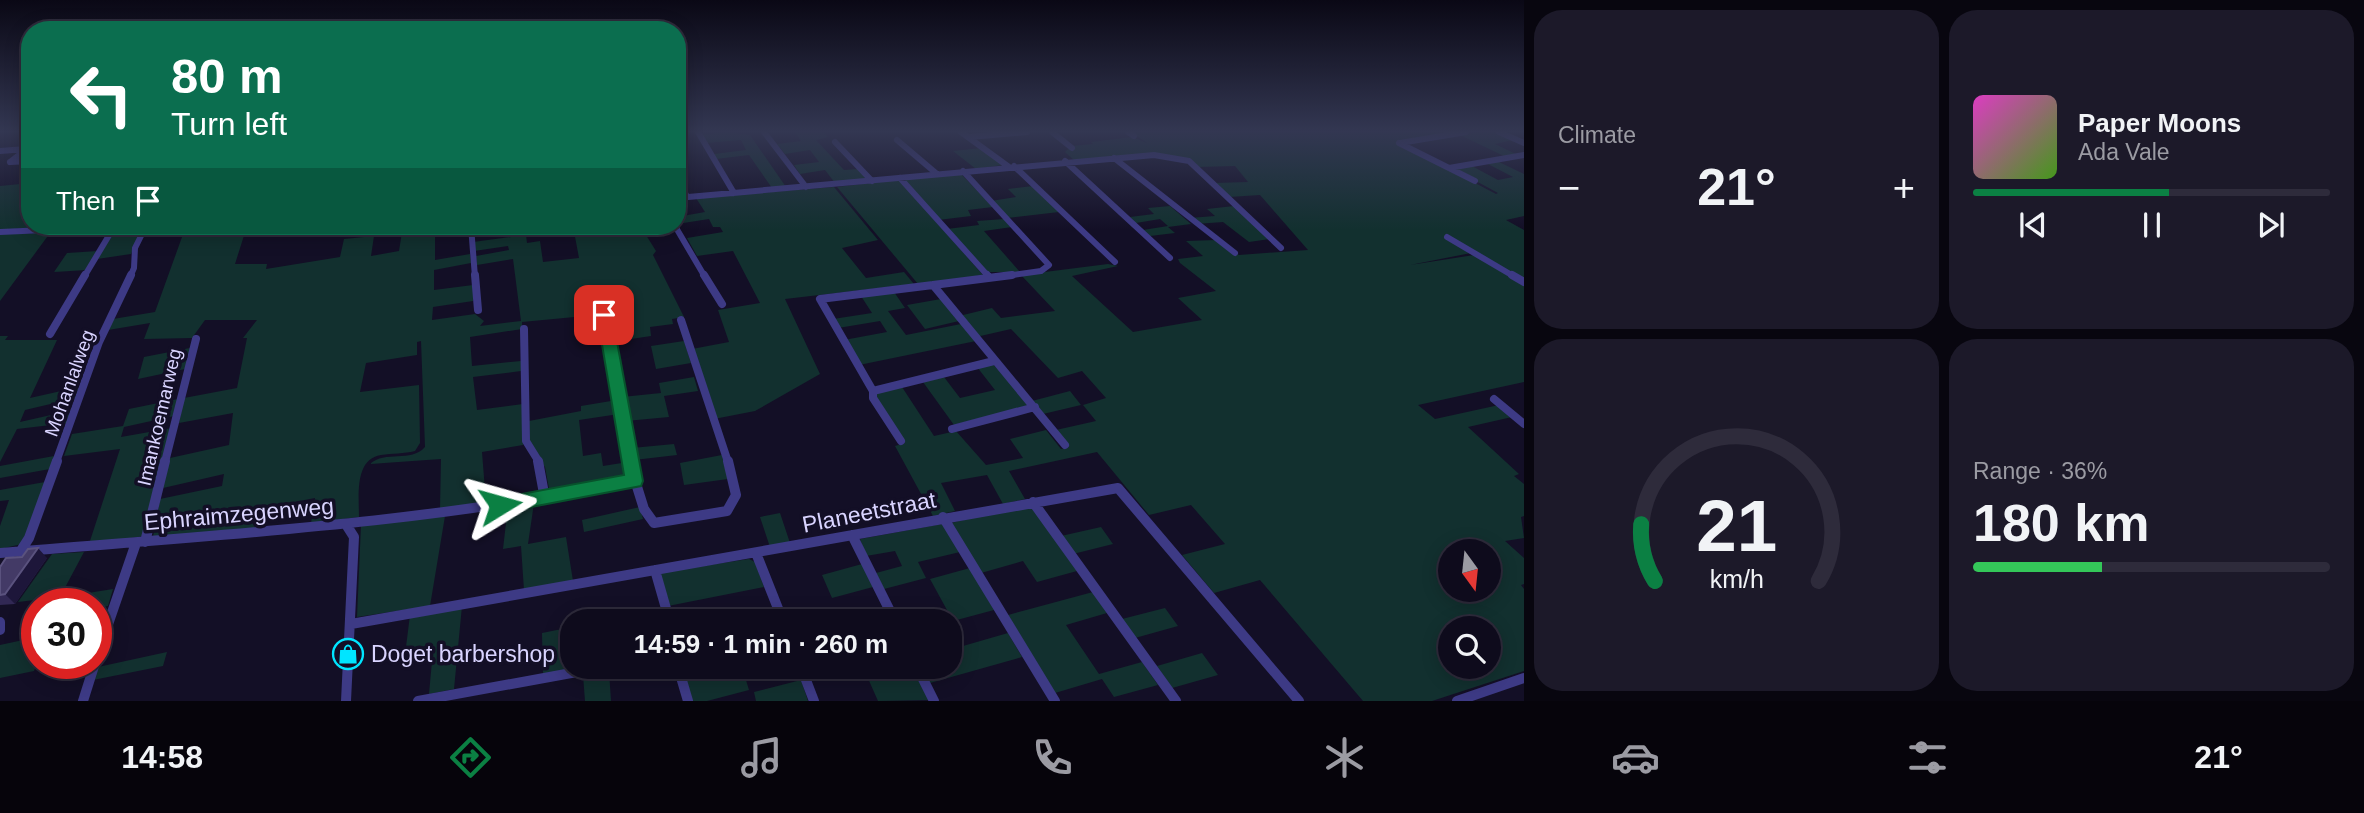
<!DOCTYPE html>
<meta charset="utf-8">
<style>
body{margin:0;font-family:Helvetica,sans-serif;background:#1c1929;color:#f1f3f6;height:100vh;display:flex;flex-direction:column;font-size:26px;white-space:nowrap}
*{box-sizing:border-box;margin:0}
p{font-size:23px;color:#9b9ba3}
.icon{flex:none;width:38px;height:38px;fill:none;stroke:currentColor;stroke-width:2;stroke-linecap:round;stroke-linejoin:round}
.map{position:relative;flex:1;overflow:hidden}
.sheet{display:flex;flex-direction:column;gap:10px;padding:10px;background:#08060f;width:840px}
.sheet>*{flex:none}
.hud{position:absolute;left:21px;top:21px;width:665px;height:214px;border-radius:28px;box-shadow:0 4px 18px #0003,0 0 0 2px #2e2b3b;background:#0b6e4f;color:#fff;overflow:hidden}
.needle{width:46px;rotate:165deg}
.buttons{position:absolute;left:1438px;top:539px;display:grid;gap:14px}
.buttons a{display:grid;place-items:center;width:63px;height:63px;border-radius:50%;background:#0e0b1c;box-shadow:0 4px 18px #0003,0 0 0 2px #2e2b3b;font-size:35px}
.speed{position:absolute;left:21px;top:588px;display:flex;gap:14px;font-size:35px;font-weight:700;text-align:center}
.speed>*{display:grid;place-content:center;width:91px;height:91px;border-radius:50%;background:#0e0b1c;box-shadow:0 4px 18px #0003,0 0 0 2px #2e2b3b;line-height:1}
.speed .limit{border:10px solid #d22;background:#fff;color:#111}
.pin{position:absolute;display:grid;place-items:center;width:60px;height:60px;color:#fff;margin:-30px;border-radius:14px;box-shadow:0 4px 10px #0006}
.me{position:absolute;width:77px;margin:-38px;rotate:82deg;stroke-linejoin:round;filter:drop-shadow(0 0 5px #0008)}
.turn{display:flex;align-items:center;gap:24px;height:147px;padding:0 35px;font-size:32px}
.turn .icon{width:91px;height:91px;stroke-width:2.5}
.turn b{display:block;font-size:49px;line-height:60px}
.then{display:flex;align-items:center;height:66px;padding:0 35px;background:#0003;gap:14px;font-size:26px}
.big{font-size:52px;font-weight:600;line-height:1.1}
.sheet .tile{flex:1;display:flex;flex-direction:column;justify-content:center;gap:10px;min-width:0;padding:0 24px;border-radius:28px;background:#1c1929}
.sheet .dial{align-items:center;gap:0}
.dial svg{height:182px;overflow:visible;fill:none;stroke:#2e2b3b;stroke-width:7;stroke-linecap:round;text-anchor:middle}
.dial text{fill:#f1f3f6;stroke:none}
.song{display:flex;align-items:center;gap:21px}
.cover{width:84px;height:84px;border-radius:10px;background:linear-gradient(135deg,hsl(310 70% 55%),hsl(100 70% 35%))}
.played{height:7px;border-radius:4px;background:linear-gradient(90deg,#0b8043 55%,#2e2b3b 55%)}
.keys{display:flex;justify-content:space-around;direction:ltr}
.heat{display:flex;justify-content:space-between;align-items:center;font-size:38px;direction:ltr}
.charge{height:10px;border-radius:5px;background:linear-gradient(90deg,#34c759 36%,#2e2b3b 0)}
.sheet .tiles{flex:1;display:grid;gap:10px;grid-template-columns:repeat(2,1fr)}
.trip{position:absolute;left:560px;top:609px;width:402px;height:70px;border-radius:28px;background:#0e0b1c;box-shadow:0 4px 18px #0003,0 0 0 2px #2e2b3b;font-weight:600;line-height:70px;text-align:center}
.tab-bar{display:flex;height:112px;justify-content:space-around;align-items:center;background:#06040b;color:#9b9ba3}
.tab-bar .icon{width:49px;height:49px}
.tab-bar .current{color:#0b8043}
.tab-bar b{font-size:32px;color:#f1f3f6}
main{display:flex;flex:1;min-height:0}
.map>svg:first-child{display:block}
.green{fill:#12302f;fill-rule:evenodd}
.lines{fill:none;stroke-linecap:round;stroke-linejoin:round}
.minor-far2{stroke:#3d3a85;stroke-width:6}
.minor-far1{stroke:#3d3a85;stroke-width:8}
.minor{stroke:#3d3a85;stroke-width:10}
.wall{fill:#312854}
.shaded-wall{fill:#1d163a}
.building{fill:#433a66;stroke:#5a527e;stroke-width:2}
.route{fill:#0b8043;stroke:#07532c;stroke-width:2}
.labels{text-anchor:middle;stroke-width:7;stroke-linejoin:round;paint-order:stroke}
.street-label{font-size:19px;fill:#d9d4ff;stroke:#130f26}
.near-street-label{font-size:23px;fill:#d9d4ff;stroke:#130f26}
.near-poi-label{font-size:23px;fill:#d9d4ff;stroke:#130f26;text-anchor:start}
</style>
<main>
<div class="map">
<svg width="1524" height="701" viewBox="0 0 1524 701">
<rect width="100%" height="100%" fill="#130f26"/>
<!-- green -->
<path class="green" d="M726,132L750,135L786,187L772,188L749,155L716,159L714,154L746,150L741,140L706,143L701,135Z
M795,132H824L828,137L816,140L844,170L858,169L868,178L835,183L825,170L800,174L794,165L819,162L810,150L785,154L777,144L801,141Z
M1131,132H1462L1397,142L1496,194L1498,193L1452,168L1470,165L1498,180L1513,177L1486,163L1497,161L1524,174V216L1506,220L1524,230V281L1447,236L1444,237L1471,253L1410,265L1474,255L1524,285V382L1418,405L1435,419L1499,405L1512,417L1468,427L1519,474L1514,476L1524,484V516L1521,517L1524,538L1505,541L1524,558V584L1521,585L1524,589V671L1432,701H1363L1260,580L1214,593L1182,555L1225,544L1191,505L1149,515L1097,452L1009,471L1025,499L1003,504L987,475L941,483L955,511L933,516L895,446L905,443L875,399L876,392L902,387L934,436L956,431L986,465L1023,458L1010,439L1046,430L1061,449L1069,447L1056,430L1096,421L1083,405L1106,398L1082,371L1058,378L1011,329L976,337L959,316L992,308L1001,318L1055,311L1021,275L1108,264L1118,266L1072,276L1133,332L1202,320L1178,298L1216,291L1180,263L1178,259L1203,256L1186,241L1216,240L1239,255L1308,250L1260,195L1229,197L1213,183L1248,182L1235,166L1197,167L1182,157L1074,160L1065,152L1071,146L1093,144L1091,142L1132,137L1147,143ZM1451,551H1489V590H1451ZM1451,628H1489V667H1451Z
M1479,132H1494L1513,140L1495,144L1520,156L1508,158L1460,135Z
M981,148L1002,165L976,169L953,151Z
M961,174L993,207L968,210L971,216L938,220L904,179Z
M896,180L900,181L983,275L918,284L837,187Z
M30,183V226H62L0,230V186Z
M1033,186L1059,212L1007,218L991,201L1016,197L1008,189Z
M834,187L878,240L842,248L866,278L904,272L914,284L785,299L820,374L755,411L714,419L692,349L729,342L718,310L760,303L733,251L697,256L687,238L723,232L720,227H713L709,219L677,224V217L705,212L696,198Z
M1170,206L1191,224L1168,227L1175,233L1150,236L1143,230L1168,226L1160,219L1136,223L1130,217L1154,214L1148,208Z
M1234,206L1270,239L1249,242L1223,222L1196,224L1189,218L1215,216L1207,209Z
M1004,219L1012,227L984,231L1020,272H988L947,229L979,225L977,221Z
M186,226H247L235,264H267L266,269L340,257L344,239L374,236L371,256L399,251L403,226H435V260L470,254L471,263L434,270V290L473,285V301L433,307L432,320L475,314L484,321L480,326L521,321L513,259L477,265L476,256L509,250L508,246L474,251L473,242L526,235L527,243L540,241L543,262L579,258L573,226H648L641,227L656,251L653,255L684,317L672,319L673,324L650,327L651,336L611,342L606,314L522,322V329L470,337L472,366L521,361V371L473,377L477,410L523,404V445L482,452L486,503L440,509L441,459L370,464C385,450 411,463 425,447L421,341L417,342V355L366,363L360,392L419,385L420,443L415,451C404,454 392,453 381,455C354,459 359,497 359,517L311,523L315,498L268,507L260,528L153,537L160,499L222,486L224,474L163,488L170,458L229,445L233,413L179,423L184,398L237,388L247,338H243L257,320H205L192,338L144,339L150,323L108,330L113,319L155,312Z
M141,228L131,254L97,259L114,229Z
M50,233L0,301V234Z
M98,251L87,270L54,272L67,253Z
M892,289L905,308L888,311L906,335L961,324L976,341L859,365L844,340L887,332L880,321L838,328L833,319L872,313L859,293Z
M941,299L959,321L925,329L907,305Z
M0,336H8L5,340H57L30,398L79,387L76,398L25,410L20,422L73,410L68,423L17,429L0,462Z
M684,341L691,363L656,369L651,346Z
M190,348L185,369L138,379L144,357Z
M992,363L1030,405L954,425L923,382L944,377L960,398L995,390L977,367Z
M694,377L698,391L664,396L669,417L626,421L622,397L661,393L659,383Z
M1070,391L1081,405L1043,414L1032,401Z
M178,399L174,416L124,427L121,437L172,428L145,536L89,544L120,449L64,456L72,434L123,426L129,409Z
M617,400L619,414L579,420L583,456L601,453L603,466L628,462L629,474L550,494L545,467L530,448L529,421L581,411V406Z
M674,444L677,455L634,460L632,448Z
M722,455L728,479L684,485L680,463Z
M54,456L50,469L0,478V466Z
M45,482L22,544L0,549V526L9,500L0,501V490Z
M534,503L528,544L566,537L573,581L524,590L521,546L503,549L508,506Z
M1024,506L1033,509L1077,571L1037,582L1023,561L981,573L951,523Z
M640,507L643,519L584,532L582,520Z
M780,513L790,543L770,547L760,517Z
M445,516L430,606L357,617L361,525Z
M942,524L960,552L918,562L926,578L884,589L876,573L902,566L895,551L866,556L860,539Z
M1101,527L1113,544L1073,554L1061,536Z
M84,552L60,597L18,602L52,554Z
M749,559L755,562L764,587L668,606L660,574L663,572Z
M862,564L873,587L832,598L822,575Z
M970,568L994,610L953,621L930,579Z
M113,589L108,606L96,608V604H60L63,597Z
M1093,592L1107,613L1066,625L1099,674L1142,662L1158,685L1114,697L1102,679L1055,693L1008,615Z
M462,606L454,689L429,694L433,650L405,655L410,615Z
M1165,608L1178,626L1135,638L1122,619Z
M950,625L963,646L1008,633L1022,657L930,683L922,667H950Z
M572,627V667L575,668L543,674L542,633Z
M37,637V663L34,671L0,678V645Z
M167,652L163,666L93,680L98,667Z
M1202,653L1218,675L1172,688L1157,666Z
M680,667H742L749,690L707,701H689Z
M863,667H913L930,700L878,701Z
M609,671L611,701H585L583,675Z
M801,680L808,701H756L754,692Z"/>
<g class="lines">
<!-- minor-far2 -->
<path class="minor-far2" d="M698,132L734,193
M764,132L806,187
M961,132L1009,167
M1052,132L1072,148
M1128,132L1134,136
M1499,132L1524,143
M969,137L1027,132
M897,140L937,174
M835,142L872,181
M1399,143L1475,181
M1400,143L1466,132
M0,151L26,149
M1114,158L1235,253
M1065,161L1170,258
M10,162L24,151
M10,162L30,161
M1014,166L1115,262
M1449,168L1524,155
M963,171L1049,265L1041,271L998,277
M677,176L687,197
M900,178L989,277
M677,198L1154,155L1189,161L1281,248
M471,226L475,277
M675,226L705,277
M0,232L137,226
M1447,237L1515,277
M84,277L114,227
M130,277L134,268L135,248L146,226"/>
<!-- minor-far1 -->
<path class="minor-far1" d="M475,275L478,310
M704,275L722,304
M987,275L989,277
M1012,275L933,285L1065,445
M1512,275L1524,282
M604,315L630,462
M681,320L728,462
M524,329L526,441L539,462
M50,334L85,275
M873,391L994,361
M1494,399L1524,424
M952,429L1035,407
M901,441L873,398V391L820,299L933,285
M56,462L99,342L131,275
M165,462L196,339"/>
<!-- minor -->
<path class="minor" d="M538,461L545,499
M629,461L644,509L654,523L727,511L736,495L728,461
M1033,502L1176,701
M943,517L1055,701
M852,535L895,621
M145,542L165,461
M20,552L29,538L57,461
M0,553C212,535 426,524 634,480
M756,553L783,621
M655,570L667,612
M0,622V630
M351,624L1118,488L1299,701
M96,659L136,543
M678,667L688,701
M801,667L814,701
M917,667L934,701
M83,701L95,663
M346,701L354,537L347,526
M418,701L604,667
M1457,701L1524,678"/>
</g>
<!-- wall -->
<path class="wall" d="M47,558L15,604L0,605V567Z"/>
<!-- shaded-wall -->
<path class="shaded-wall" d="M38,548L47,558L15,604L5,594Z"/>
<!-- building -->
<path class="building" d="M38,548L5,594L0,595V567L6,558L22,557L28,549Z"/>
<!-- sky -->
<linearGradient id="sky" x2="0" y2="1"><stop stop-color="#0a0815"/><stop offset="0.57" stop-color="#333752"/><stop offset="1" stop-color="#333752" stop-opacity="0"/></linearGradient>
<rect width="1524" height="230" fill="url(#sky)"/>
<!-- route -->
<path class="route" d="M604,311L612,315L643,481L641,486L500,513L493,511L490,505L493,500L500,498L624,475L597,315Z"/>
<!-- icons -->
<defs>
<g id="shop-ring" transform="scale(1.575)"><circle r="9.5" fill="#130f26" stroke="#00e5ff" stroke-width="1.5"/><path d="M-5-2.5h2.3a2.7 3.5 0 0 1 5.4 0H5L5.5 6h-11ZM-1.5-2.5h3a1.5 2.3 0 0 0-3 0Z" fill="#00e5ff"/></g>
</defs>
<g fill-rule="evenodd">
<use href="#shop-ring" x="348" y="654"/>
</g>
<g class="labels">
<!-- street labels -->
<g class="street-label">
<text transform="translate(69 383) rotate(-70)" y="7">Mohanlalweg</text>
<text transform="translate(159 417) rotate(-77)" y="7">Imankoemarweg</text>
</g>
<!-- near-street labels -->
<g class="near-street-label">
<text transform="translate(869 512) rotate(-11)" y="8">Planeetstraat</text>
<text transform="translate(239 514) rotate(-5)" y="8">Ephraimzegenweg</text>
</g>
<!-- near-poi labels -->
<g class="near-poi-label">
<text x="371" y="662">Doget barbershop</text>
</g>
</g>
</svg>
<div class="buttons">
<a><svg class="needle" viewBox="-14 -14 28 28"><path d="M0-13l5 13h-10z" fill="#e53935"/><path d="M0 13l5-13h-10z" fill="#9b9ba3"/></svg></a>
<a><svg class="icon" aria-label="search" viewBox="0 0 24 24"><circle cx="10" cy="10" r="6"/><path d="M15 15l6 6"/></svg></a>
</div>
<div class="speed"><div class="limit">30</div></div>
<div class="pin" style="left:604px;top:315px;background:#d93025"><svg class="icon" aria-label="arrive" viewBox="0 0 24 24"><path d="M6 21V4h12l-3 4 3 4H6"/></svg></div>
<svg class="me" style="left:500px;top:505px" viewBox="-20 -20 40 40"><path d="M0-17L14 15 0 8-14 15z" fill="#0b8043" stroke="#fff" stroke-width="4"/></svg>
<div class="trip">14:59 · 1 min · 260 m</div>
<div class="hud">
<div class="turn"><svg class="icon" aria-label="left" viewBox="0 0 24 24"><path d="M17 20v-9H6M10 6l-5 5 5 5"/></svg><div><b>80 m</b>Turn left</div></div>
<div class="then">Then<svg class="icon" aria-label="arrive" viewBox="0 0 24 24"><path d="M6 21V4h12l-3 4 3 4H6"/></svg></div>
</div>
</div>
<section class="sheet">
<div class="tiles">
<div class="tile"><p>Climate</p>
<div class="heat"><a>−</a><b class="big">21°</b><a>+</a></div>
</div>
<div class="tile">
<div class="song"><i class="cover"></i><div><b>Paper Moons</b><p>Ada Vale</p></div></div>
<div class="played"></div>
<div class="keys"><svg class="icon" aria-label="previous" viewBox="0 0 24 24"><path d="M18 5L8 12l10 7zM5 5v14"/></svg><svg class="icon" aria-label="pause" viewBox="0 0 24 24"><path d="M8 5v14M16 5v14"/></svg><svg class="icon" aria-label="next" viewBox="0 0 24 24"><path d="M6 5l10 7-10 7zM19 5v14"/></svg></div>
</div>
<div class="tile dial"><svg viewBox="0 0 100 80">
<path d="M14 69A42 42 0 1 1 86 69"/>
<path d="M14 69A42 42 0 0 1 8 44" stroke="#0b8043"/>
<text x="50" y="56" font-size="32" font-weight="700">21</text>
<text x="50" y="72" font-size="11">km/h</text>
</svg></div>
<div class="tile"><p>Range · 36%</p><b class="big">180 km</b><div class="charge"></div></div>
</div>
</section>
</main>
<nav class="tab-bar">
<b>14:58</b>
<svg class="icon current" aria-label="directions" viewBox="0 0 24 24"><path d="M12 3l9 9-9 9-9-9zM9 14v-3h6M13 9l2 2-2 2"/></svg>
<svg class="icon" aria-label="music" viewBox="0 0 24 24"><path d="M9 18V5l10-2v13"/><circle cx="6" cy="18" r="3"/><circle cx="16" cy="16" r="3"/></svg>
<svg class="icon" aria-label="phone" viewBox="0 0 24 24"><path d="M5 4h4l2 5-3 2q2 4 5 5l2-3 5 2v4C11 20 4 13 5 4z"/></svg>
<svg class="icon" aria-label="climate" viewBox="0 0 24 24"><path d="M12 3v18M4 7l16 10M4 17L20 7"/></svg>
<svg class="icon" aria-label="car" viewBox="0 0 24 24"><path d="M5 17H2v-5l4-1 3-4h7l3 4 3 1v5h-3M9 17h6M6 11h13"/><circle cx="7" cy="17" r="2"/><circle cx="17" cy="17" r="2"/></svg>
<svg class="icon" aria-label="filters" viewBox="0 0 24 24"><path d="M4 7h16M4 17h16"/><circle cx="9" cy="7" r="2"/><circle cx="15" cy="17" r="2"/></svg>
<b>21°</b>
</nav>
